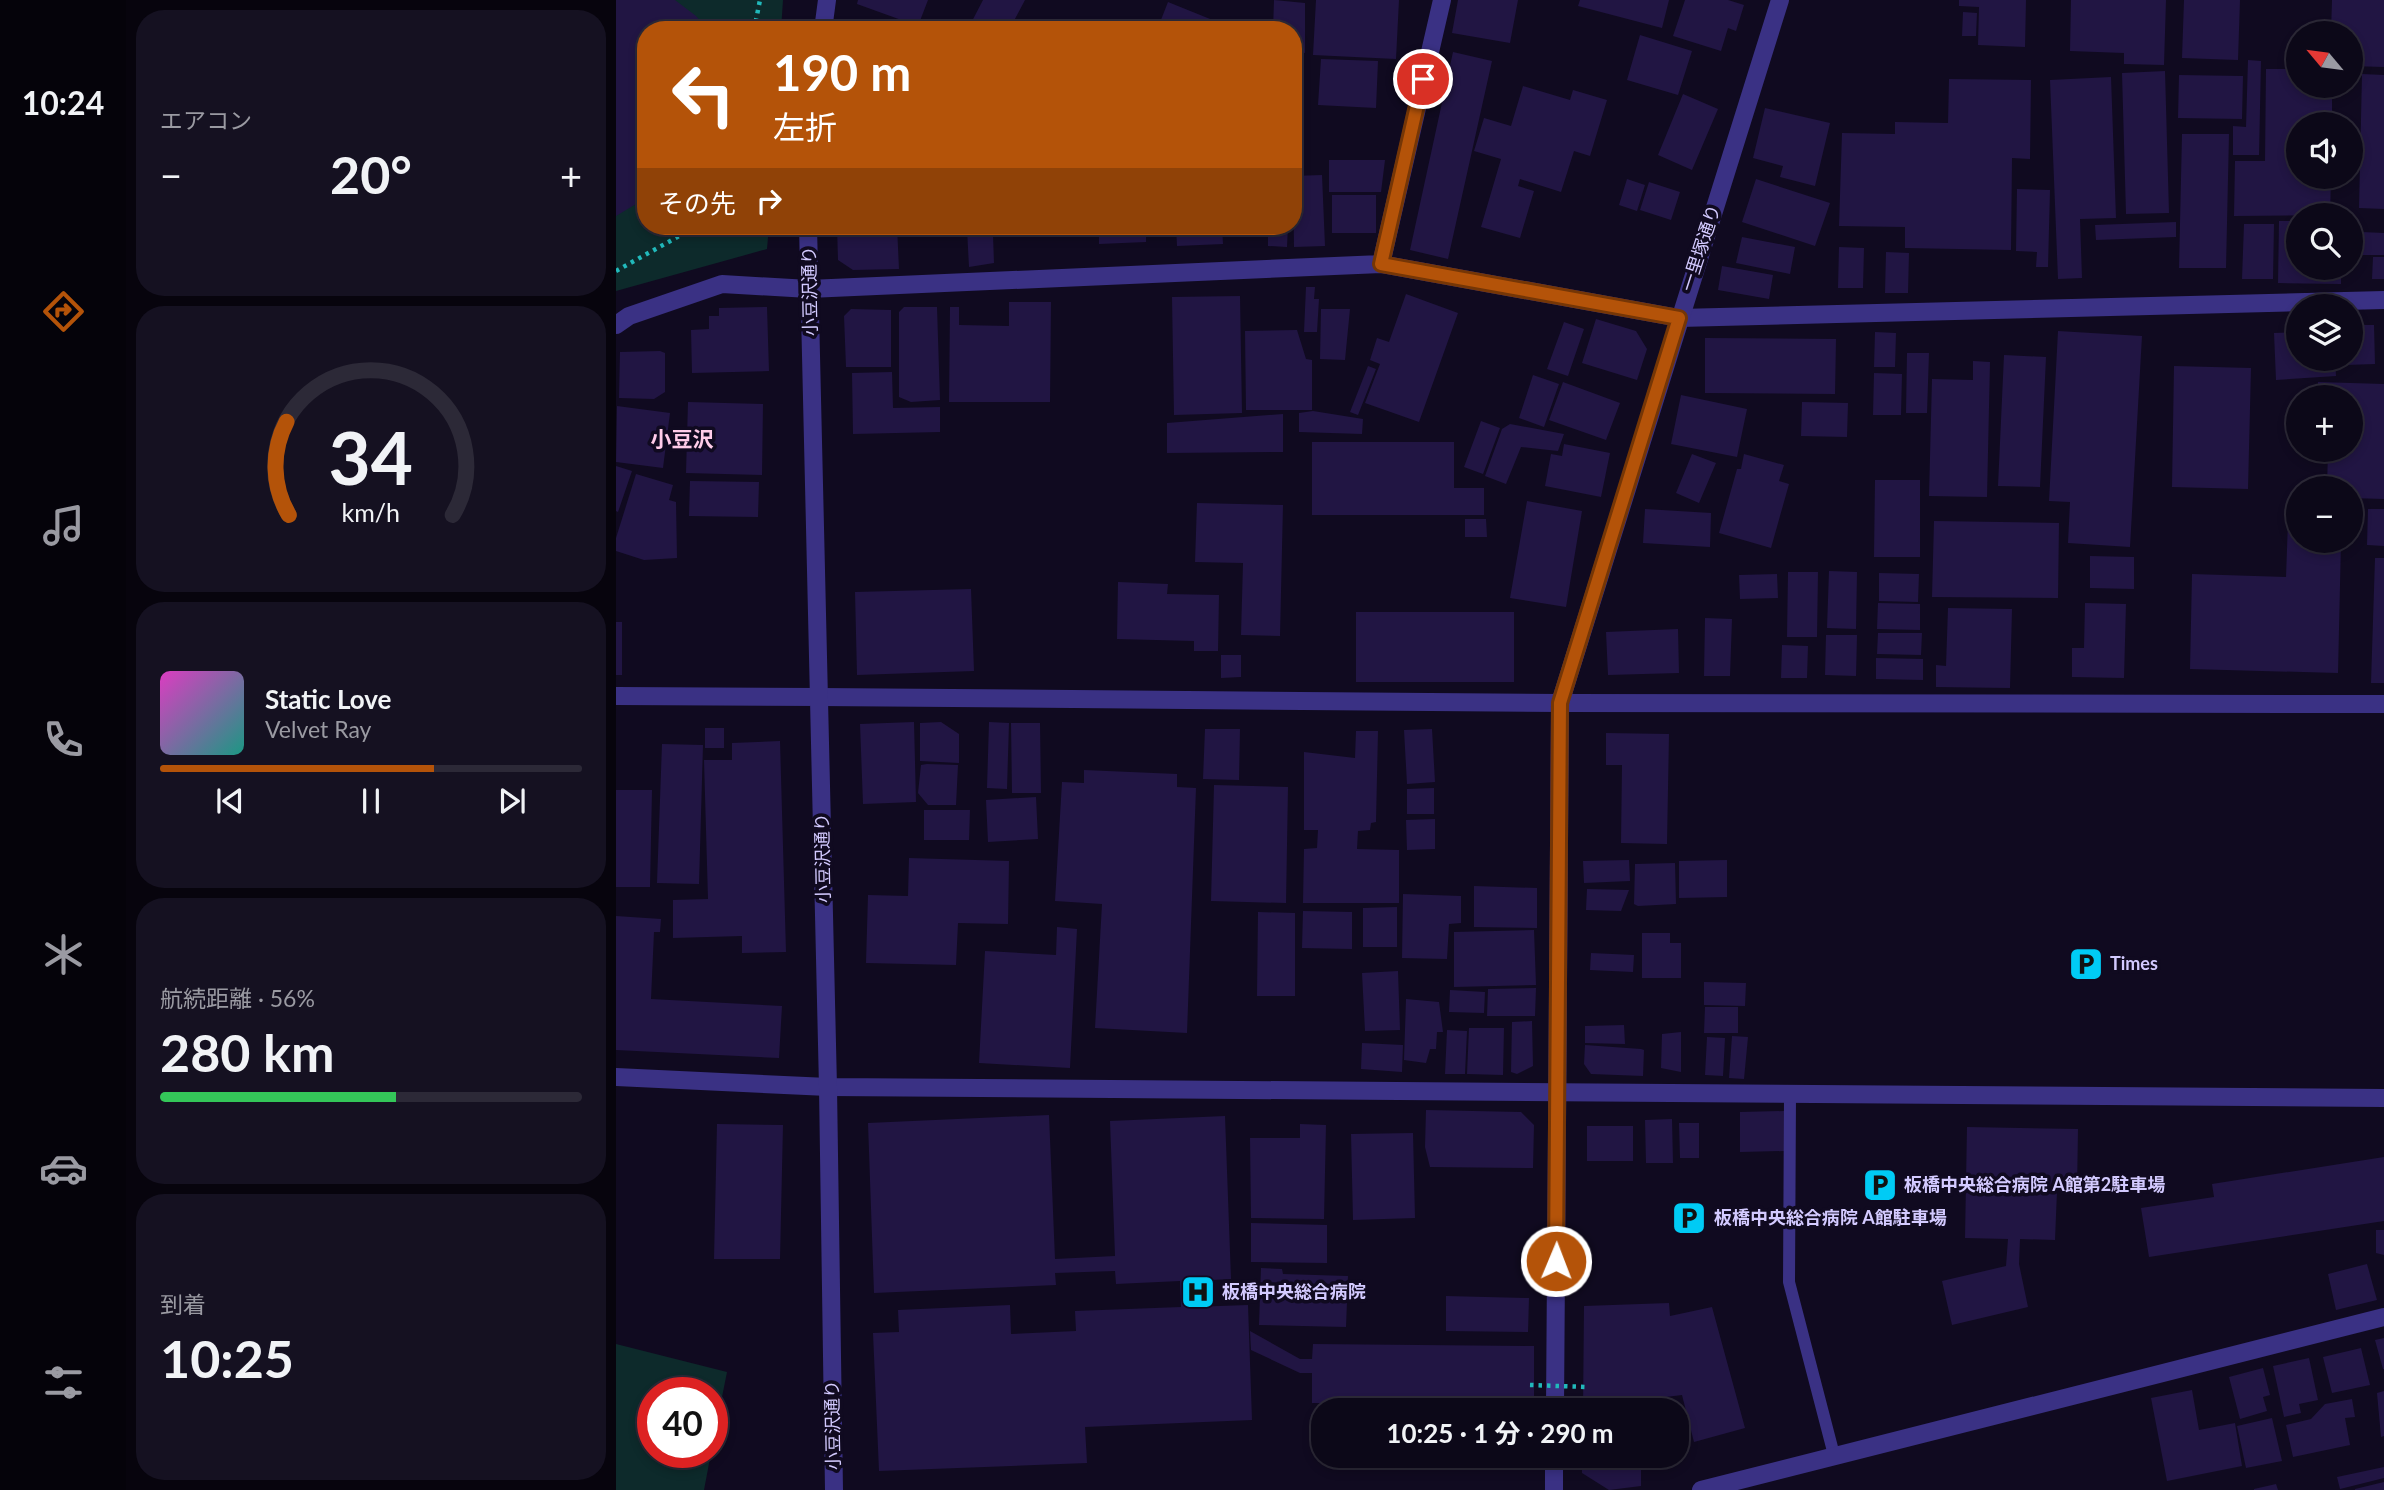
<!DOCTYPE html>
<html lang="ja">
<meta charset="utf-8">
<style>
body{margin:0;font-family:Lato,"Noto Sans JP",sans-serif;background:#151121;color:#f1f3f6;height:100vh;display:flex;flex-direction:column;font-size:26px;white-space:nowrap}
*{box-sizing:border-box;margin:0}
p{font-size:23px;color:#9a9aa2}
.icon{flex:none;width:38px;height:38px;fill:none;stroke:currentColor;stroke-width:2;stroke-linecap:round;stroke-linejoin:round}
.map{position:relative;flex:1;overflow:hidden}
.details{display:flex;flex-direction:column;gap:10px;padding:10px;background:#07040d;width:490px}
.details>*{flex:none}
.banner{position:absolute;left:21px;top:21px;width:665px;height:214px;border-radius:28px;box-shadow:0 4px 10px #0003,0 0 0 2px #2c2937;background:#b45309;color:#fff;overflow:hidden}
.needle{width:46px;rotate:299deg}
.buttons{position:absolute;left:1670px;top:21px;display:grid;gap:14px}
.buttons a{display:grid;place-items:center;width:77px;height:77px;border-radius:50%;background:#0c0818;box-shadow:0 4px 10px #0003,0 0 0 2px #2c2937;font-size:35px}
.speed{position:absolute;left:21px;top:1377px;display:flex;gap:14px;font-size:35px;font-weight:700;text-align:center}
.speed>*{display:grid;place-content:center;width:91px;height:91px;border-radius:50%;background:#0c0818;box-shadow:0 4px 10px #0003,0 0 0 2px #2c2937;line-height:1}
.speed .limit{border:10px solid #d22;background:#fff;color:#111}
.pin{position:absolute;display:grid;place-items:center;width:60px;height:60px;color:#fff;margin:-30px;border:4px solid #fff;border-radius:50%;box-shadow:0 2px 7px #0007}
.me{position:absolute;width:77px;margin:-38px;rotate:1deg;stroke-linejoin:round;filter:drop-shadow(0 0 5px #0008)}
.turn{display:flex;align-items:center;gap:24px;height:147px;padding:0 21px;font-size:32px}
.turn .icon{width:91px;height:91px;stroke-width:2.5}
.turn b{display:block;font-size:49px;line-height:60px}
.then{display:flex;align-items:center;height:66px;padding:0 21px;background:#0003;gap:14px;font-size:26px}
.big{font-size:52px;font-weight:700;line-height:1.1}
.details .widget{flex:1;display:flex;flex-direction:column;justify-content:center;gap:10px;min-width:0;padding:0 24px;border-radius:28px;background:#151121}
.details .dial{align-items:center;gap:0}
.dial svg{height:182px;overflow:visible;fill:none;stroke:#2c2937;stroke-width:7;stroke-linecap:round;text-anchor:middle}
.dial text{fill:#f1f3f6;stroke:none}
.song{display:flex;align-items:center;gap:21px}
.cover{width:84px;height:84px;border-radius:10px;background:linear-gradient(135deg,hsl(310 70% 55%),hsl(170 70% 35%))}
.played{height:7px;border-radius:4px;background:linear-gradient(90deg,#b45309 65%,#2c2937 65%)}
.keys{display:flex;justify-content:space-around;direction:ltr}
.heat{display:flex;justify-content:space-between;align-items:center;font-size:38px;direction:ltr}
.charge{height:10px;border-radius:5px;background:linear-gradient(90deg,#34c759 56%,#2c2937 0)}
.trip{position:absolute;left:695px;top:1398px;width:378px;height:70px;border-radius:28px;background:#0c0818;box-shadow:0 4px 10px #0003,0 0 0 2px #2c2937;font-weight:700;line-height:70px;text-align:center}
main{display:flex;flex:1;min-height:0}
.tab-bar{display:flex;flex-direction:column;width:126px;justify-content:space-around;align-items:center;background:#05030a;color:#9a9aa2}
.tab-bar .icon{width:49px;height:49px}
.tab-bar .current{color:#b45309}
.tab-bar b{font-size:32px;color:#f1f3f6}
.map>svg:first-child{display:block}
.green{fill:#0d2a2b}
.building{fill:#211543}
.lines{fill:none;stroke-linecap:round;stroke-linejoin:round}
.path{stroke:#21b9bb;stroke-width:4.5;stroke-dasharray:3.5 5;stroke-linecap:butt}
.service{stroke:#3a3184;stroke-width:12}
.minor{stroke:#3a3184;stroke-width:18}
.tertiary{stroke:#3a3184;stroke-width:18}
.path-bridge{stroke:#21b9bb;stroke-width:4.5;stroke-dasharray:3.5 5;stroke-linecap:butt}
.route-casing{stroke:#753606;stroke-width:18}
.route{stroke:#b45309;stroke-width:12}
.labels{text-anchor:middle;stroke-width:7;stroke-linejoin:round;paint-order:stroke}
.street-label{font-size:18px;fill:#d3caff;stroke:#100a20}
.poi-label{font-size:18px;font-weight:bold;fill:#d3caff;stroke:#100a20;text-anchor:start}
.quarter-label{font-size:21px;font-weight:bold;fill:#ffcce9;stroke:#100a20}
</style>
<main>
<nav class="tab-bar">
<b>10:24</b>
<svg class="icon current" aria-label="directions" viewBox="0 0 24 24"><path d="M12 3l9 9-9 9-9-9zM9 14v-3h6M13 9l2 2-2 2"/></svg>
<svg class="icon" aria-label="music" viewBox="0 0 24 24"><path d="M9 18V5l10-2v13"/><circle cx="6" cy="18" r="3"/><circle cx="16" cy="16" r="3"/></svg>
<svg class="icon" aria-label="phone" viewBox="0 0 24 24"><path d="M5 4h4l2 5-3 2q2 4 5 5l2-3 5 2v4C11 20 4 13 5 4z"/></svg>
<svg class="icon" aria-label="climate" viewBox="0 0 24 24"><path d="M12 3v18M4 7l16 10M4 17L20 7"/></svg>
<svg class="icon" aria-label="car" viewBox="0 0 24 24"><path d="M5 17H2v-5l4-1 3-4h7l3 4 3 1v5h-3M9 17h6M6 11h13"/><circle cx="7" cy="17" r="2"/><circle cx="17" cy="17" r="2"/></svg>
<svg class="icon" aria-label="filters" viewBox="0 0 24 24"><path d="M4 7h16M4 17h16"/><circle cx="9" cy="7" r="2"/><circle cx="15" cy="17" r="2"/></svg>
</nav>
<section class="details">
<div class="widget"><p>エアコン</p>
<div class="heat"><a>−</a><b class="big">20°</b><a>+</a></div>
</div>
<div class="widget dial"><svg viewBox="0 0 100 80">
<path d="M14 69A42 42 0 1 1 86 69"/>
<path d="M14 69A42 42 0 0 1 13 28" stroke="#b45309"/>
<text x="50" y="56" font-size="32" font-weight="700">34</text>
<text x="50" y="72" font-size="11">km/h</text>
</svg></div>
<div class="widget">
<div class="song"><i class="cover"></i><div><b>Static Love</b><p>Velvet Ray</p></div></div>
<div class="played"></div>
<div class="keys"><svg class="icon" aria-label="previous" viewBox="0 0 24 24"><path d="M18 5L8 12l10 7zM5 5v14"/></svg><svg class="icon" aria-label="pause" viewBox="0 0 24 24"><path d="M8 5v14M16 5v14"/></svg><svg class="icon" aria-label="next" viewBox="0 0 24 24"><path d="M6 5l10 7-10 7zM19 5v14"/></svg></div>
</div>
<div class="widget"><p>航続距離 · 56%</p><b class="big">280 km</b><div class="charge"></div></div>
<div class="widget"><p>到着</p><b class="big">10:25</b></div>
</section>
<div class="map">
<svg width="1768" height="1490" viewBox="0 0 1768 1490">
<rect width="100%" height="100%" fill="#100a20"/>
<!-- green -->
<path class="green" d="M0,0H167L165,30H30V226H153L151,249L0,291Z
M0,1344L111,1372L96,1447V1393H37V1452L95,1453L88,1490H0Z"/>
<!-- building -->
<path class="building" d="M0,0H59L80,16L92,30H30V198L0,216Z
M242,0H312L302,26L241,4Z
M367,0H409L393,30H358L353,27Z
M658,0L689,3V53L677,51V30H657Z
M700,0H783L780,59L697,55Z
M842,0H902L894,43L836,33Z
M964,0H1053L1046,28L962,6Z
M1069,0H1112L1128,5L1120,31L1112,28L1105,51L1057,36Z
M1343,0H1410L1409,47L1362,45L1363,7L1343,6Z
M1455,0H1550L1548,65L1508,64V53L1454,51Z
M1568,0H1624L1622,60L1566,58Z
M1716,0H1768V67L1734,66V33H1715Z
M552,2L604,23L602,30H541Z
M1347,12L1361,13L1360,36H1346Z
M237,23L257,29V30H236Z
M1024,35L1076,51L1062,95L1011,80Z
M837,52L876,61L832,259L794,250Z
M705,59L762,61L760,108L702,105Z
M1632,60L1645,61L1643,155H1617V126L1630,127Z
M1650,69H1682V86H1716V124H1682V177H1715L1714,215L1618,216L1619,161H1649Z
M1549,71L1553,213L1510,214L1506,73Z
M1746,74L1768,75V209L1743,208Z
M1563,75L1627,76L1626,119L1562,118Z
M1495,77L1500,218L1464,219L1466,278L1442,279L1434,80Z
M1333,79L1415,80L1414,159L1396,158L1395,250L1289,248V227L1223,226L1226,133L1279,134V122L1332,123Z
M907,86L954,100L957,90L991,100L974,156L958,151L945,192L904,179L902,186L918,191L904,238L865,227L885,159L858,151L868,118L895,126Z
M1067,94L1102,109L1076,170L1042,155Z
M1149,108L1214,123L1199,186L1164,177L1167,166L1137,158Z
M1566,134H1613L1610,268H1563Z
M677,137H684L682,172H677Z
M713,160H769L765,192H713Z
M706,175L709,246L678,247L677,176Z
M1011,179L1029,185L1021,211L1003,205Z
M1140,179L1214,203L1199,246L1126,222Z
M1033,182L1064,192L1055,220L1024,210Z
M1401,189L1434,190L1432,267H1420L1421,252L1400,251Z
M716,195H760V233H716Z
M1663,221H1682V268H1725V284L1662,283Z
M1560,222V237L1480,240L1479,225Z
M1628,224H1658L1657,279H1626Z
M221,226H281L283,269L237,270L222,260Z
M412,226H434L432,233Z
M483,226H530V242L483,244Z
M560,226H606L607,244L561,246Z
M652,226H672L671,247L652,246Z
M363,227L377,235L378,263L353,267L351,229Z
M1746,232L1768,233V255H1746Z
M1126,237L1179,247L1174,274L1120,263Z
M1223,247L1248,248L1247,288H1222Z
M1270,252L1293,253L1292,293H1269Z
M1757,257H1768V279H1756Z
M1106,266L1157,275L1153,299L1102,290Z
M690,287H699L698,299H703L701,332H688Z
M790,294L842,313L803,422L749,403L764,364L754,360L761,338L773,342Z
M624,296L626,413L558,415L556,297Z
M393,302H435L434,402H333L334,307H343V325L393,326Z
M151,307L153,371L76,373L75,330L93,329V316H103V308Z
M288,307H321L324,400L295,402L283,397V312Z
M235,309L275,310V367H230L228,316Z
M705,309H734L729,360L704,359Z
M980,319L1020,331L1031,349L1021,380L966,363Z
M948,322L968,329L952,376L931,369Z
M1734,325H1758L1759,364L1730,365V359H1734Z
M681,330L690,359L696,360V410H630L629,331Z
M1442,331L1526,336L1514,547L1452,543L1454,502L1433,501Z
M1259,332L1280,333L1279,367H1258Z
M1682,332V359H1719L1720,376L1660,380L1658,333Z
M1089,338L1220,339L1219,394L1089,393Z
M44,351L49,353V392L38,399L3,398L4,352Z
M1291,353H1313L1311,413H1290Z
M1388,355L1430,357L1424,487L1382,486Z
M1357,361L1374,362L1371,497L1313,496L1316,379L1357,380Z
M752,366L760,369L742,415L734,412Z
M1558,366L1635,368L1632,489L1556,487Z
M276,372L277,408L324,407V432L237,434L236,373Z
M1258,373L1286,374L1285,415H1257Z
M917,375L943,384L928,427L903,418Z
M947,382L1004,403L990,440L933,420Z
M1702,382L1768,384V499L1734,498V488H1711L1712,450H1734V397H1702Z
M1065,395L1131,409L1121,457L1055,444Z
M72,402L147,404L146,475L70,473Z
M1186,402L1232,403L1231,437L1185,436Z
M1,406L54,413L47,468L0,462Z
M697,411L747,419L746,434L683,432V413Z
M667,414V452L551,453V423Z
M865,421L884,428L867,474L848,467Z
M894,424L948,434L942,451L905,447L890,484L869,476L886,429Z
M696,442H838V488H868V515H696Z
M948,444L994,453L985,497L929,486L935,454L946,456Z
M1076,454L1100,463L1083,503L1060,493Z
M1128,454L1168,465L1163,481L1173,484L1155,548L1103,533L1121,469H1125Z
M0,466L16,471L2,512L0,511Z
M20,474L57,485L53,500L60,502L61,558L28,560L0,551V538Z
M1259,480H1304V557H1258Z
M74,481L143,482L142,517L73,516Z
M911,501L966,511L950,607L894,598Z
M581,503L667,505L664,636L625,635L627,563L579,562Z
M1029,509L1095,513L1094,547L1027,543Z
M1752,509H1768V546L1751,545Z
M849,519H870L871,537H849Z
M1318,521L1443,523L1442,598L1316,597Z
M1672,521H1682V541H1725L1722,673L1574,669L1576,574L1670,577Z
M1474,556L1518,557V589L1474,588Z
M1759,558H1768V683H1755Z
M1213,571L1241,572L1240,629L1211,628Z
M1172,572H1202L1201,637H1171Z
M1263,573L1303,574L1302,602L1263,601Z
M1161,574L1162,598L1124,599L1123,575Z
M502,582L552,584L551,594L603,595L602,651H578V641L501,639Z
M355,589L358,671L241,675L239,592Z
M1262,603L1304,604V630L1261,629Z
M1469,603L1510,604L1508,678L1456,677V648H1468Z
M1332,608L1396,609L1394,688L1320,687V665L1330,666Z
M740,612H898V682H740Z
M1089,618L1116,619L1114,676H1088Z
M0,622H6V675H0Z
M1062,629L1063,673L992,675L990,632Z
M1262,633H1306L1305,655L1261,654Z
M1210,635H1241L1240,676L1209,675Z
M1166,645L1192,646L1191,678H1165Z
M605,655H625V677L605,678Z
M1260,658L1307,659V680L1260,679Z
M298,722L300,802L247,804L244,724Z
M325,722L343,734V763L304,761V723Z
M373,722L393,723L391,789L371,788Z
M395,723H424L425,793H396Z
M89,728H108V748H89Z
M589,729H624L623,780L587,779Z
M816,729L819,782L791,784L788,730Z
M740,731H762L760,822L755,823L754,830L742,831L741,849L783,850V903H687L688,849L701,848L702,830H688V752L739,758Z
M990,733L1053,734L1051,844L1005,843L1006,765H990Z
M164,741L170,952L126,953V936L57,938V900L92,899L88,760H116V743Z
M46,744L87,745L83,884L41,883Z
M311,764L342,765L340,805H312L302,793L305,765Z
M468,770L561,774V787L580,788L571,1033L479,1028L486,904L439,901L446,782L468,783Z
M598,785L672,787L670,903L595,901Z
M818,788V814H791V789Z
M0,790H36L34,887H0Z
M420,797L422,839L372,842L370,800Z
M308,810H354L353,840H308Z
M819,819V849L791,850L790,820Z
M293,858L393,861L392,924L342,923L340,965L250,963L252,895L292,896Z
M1013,860L1014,881L968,883L967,861Z
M1111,860V897L1063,898V861Z
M1059,863L1060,904L1022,906L1018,904L1019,864Z
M858,886L921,888V928L858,927Z
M971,889L1013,890L1005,911L970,910Z
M787,894L845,896V923L833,924L831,959L786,958Z
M781,907V947H747V908Z
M687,911L736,912V949L686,948Z
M642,912L679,913V996H641Z
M0,916L45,919L44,932H38L35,999L166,1006L163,1058L0,1050Z
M441,927L461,929L454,1068L363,1063L369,951L440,955Z
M918,930L920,985L838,987V932Z
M1026,933H1054V943H1065V978H1026Z
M975,953L1018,955L1017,972L974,970Z
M782,971L784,1030L749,1031L746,973Z
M1088,982L1130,983L1129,1006L1088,1005Z
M920,988L919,1016H871L872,989Z
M834,990L869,992L868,1013L833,1012Z
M790,999L823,1002L827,1032H821L820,1049H814L810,1063L788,1060Z
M1089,1007H1122V1033H1088Z
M916,1021L917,1066L901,1074L895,1072L896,1022Z
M1008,1025L1009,1044L969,1043V1026Z
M853,1028H888L887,1075L851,1074Z
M831,1030L851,1031L849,1074H829Z
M1065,1032V1072L1045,1068L1046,1034Z
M1116,1036L1132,1037L1128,1079L1113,1078Z
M1091,1037L1109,1038L1107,1076L1089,1075Z
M746,1043L787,1045L786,1072L745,1069Z
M969,1045L1025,1049L1028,1050L1027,1076L975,1074L968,1064Z
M810,1110L905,1112L918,1125L917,1168L814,1167L809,1147Z
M1168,1111V1151L1124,1152V1112Z
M433,1115L439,1259L499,1256L494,1121L609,1116L615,1279L576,1281V1307L632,1305L636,1420L469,1427L471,1463L263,1471L257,1333L283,1332L282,1310L394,1305L395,1334L460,1331L459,1311L565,1307L564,1281L500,1284L499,1271L439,1273L440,1285L258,1293L252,1123Z
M1056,1119L1057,1163H1030L1029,1120Z
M1063,1123H1083V1158H1064Z
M101,1124L167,1125L164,1259H98Z
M684,1124L710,1125L708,1219L635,1218L634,1138H684Z
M971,1126H1017V1161H971Z
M1351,1127L1462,1129L1461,1191H1441L1439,1240L1404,1239L1403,1264L1412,1307L1336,1325L1326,1281L1390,1266L1392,1239L1349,1238Z
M797,1133L799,1218L737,1220L735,1134Z
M1768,1157V1221L1533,1257L1525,1208L1598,1197L1596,1184Z
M635,1223L711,1225V1263L635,1262Z
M1760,1230H1768V1255L1760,1253Z
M1751,1264L1761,1300L1720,1310L1712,1274Z
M645,1268L666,1269L667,1274L732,1276L730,1327L643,1325Z
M830,1296L913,1298L912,1332L830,1331Z
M1053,1303L1054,1316L1096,1307L1129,1428L1078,1442L1066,1395L1025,1400V1410H967L968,1306Z
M634,1331L684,1359H696L697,1344L918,1346V1405L696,1403V1373H684L635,1350Z
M1768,1338V1369H1767L1759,1340Z
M1745,1348L1754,1385L1716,1393L1707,1357Z
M1693,1358L1702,1400L1683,1404L1685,1413L1668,1417L1657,1366Z
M1647,1368L1654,1395L1647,1397L1651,1411L1624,1419L1613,1377Z
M1576,1390L1583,1430L1619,1423L1626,1466L1551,1481L1535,1398Z
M1768,1391V1436L1765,1437L1761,1393Z
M1736,1399L1739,1417L1729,1418L1734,1445L1677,1457L1670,1425L1695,1419L1709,1404Z
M1656,1418L1666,1461L1630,1468L1621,1426Z
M966,1456H1025V1486L993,1490L966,1473Z
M1768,1467V1478L1724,1489L1721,1477Z
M1768,1482V1490H1739V1489Z
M1660,1484L1662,1490H1638V1489Z"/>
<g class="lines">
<!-- path -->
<path class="path" d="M138,30L144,0
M0,271L65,235L74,226"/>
<!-- service -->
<path class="service" d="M1174,1096L1173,1282L1218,1455"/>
<!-- minor -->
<path class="minor" d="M765,264L826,0
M0,325L13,316L106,284L193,289L765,264L1063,318L1768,300
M203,697L944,703L1768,704
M0,1077L212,1087L1768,1098
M1085,1490L1768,1317"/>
<!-- tertiary -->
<path class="tertiary" d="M207,30L211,0
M192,226L212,1087L218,1490
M0,696L203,697
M939,1410L944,703L1164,0
M938,1490V1456"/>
<!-- path-bridge -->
<path class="path-bridge" d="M914,1385L971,1387"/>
</g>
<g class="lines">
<!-- route casing -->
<g class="route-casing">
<path id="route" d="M807,79L765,264L1063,318L944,703L940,1261"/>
</g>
<!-- route -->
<use href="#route" class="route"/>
</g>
<!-- icons -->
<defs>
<g id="parking-square" transform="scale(1.75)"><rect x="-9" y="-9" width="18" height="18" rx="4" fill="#00cbf5" stroke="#100a20"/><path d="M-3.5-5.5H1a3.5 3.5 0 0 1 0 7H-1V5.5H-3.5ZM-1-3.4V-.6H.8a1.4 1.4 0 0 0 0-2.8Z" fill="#111"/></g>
<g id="hospital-square" transform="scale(1.75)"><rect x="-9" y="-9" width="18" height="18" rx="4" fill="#00cbf5" stroke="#100a20"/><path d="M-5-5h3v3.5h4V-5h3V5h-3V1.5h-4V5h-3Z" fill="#111"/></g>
</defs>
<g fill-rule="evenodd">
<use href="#parking-square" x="1470" y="964"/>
<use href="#parking-square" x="1264" y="1185"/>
<use href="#parking-square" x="1073" y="1218"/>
<use href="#hospital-square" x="582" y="1292"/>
</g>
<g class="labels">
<!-- street labels -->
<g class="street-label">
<text transform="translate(1085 248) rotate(-72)" y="6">一里塚通り</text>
<text transform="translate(194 291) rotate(-91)" y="6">小豆沢通り</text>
<text transform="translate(207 858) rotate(-91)" y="6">小豆沢通り</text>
<text transform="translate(217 1425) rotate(-91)" y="6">小豆沢通り</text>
</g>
<!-- poi labels -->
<g class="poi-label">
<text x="1494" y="970">Times</text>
<text x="1288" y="1191">板橋中央総合病院 A館第2駐車場</text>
<text x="1098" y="1224">板橋中央総合病院 A館駐車場</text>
<text x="606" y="1298">板橋中央総合病院</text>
</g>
<!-- quarter labels -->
<g class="quarter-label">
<text x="66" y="447">小豆沢</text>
</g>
</g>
</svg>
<div class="buttons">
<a><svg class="needle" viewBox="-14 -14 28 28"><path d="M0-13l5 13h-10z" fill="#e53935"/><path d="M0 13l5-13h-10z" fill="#9a9aa2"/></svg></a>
<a><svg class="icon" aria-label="sound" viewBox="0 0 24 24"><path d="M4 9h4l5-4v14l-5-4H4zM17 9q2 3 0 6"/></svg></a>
<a><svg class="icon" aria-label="search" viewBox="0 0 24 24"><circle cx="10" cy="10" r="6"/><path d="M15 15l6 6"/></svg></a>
<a><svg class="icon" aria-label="layers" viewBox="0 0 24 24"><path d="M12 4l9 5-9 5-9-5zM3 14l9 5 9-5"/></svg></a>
<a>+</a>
<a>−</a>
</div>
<div class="speed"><div class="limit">40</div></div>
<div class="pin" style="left:807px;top:79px;background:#d93025"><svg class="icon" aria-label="arrive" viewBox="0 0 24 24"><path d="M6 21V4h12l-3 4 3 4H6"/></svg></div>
<svg class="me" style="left:940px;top:1261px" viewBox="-20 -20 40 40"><circle r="17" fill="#b45309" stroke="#fff" stroke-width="3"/><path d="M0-11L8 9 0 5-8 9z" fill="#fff"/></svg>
<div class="trip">10:25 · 1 分 · 290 m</div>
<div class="banner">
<div class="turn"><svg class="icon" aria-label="left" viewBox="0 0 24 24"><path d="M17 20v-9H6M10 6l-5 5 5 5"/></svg><div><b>190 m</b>左折</div></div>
<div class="then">その先<svg class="icon" aria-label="right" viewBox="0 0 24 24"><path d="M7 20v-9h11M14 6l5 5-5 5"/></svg></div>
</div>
</div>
</main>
